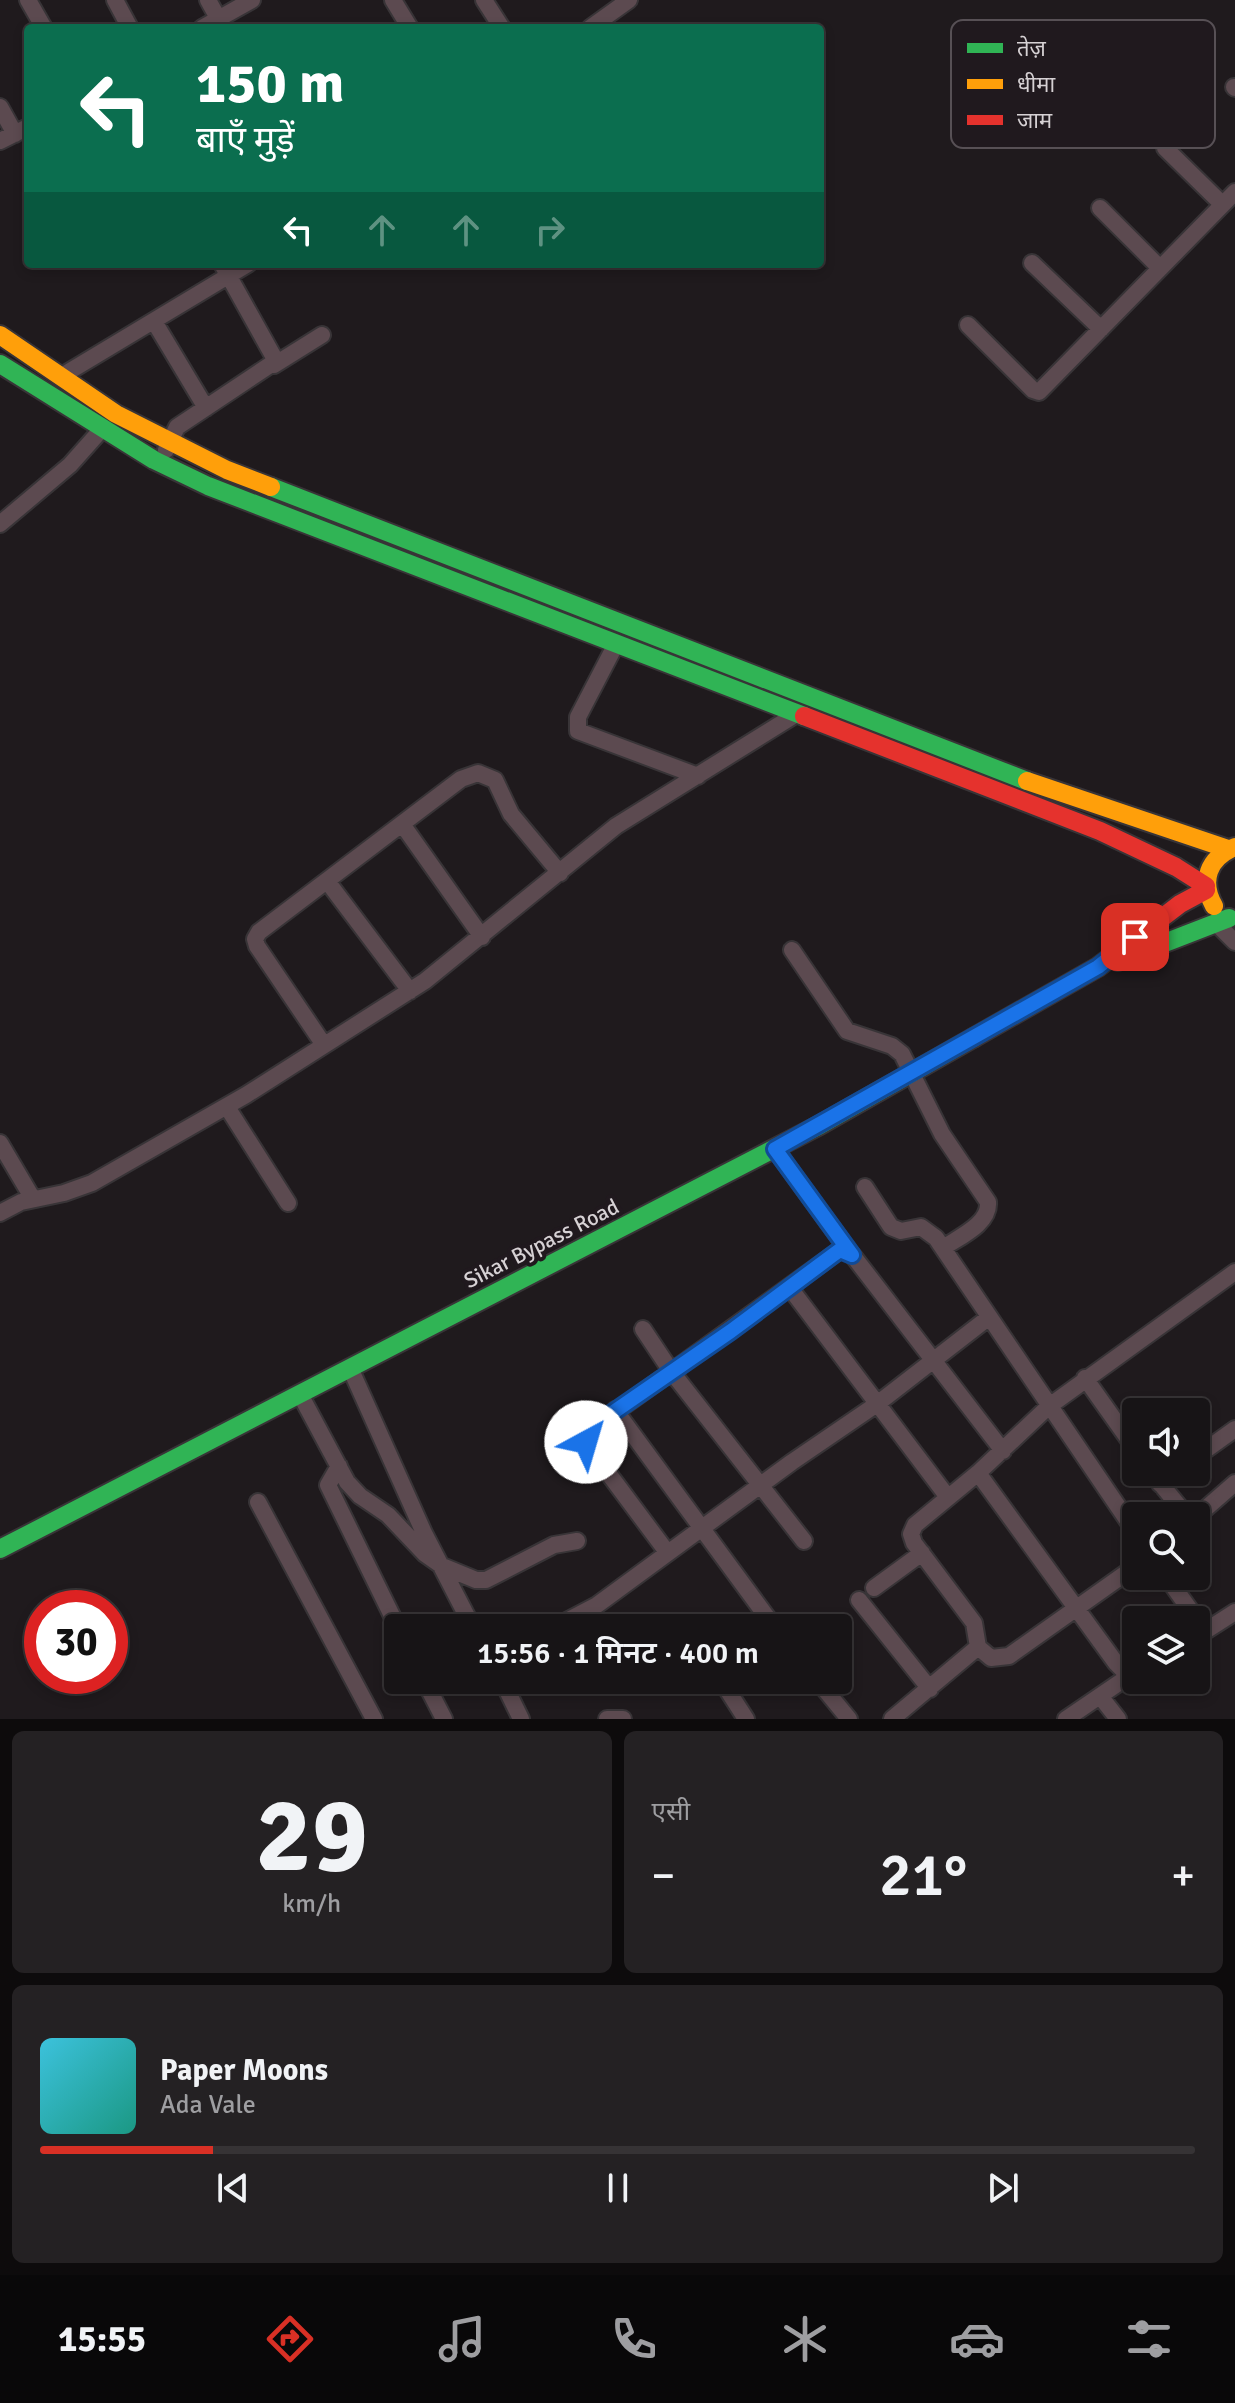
<!DOCTYPE html>
<html lang="hi">
<meta charset="utf-8">
<style>
body{margin:0;font-family:Signika,"Noto Sans Devanagari",sans-serif;background:#242123;color:#f1f3f6;height:100vh;display:flex;flex-direction:column;font-size:30px;white-space:nowrap}
*{box-sizing:border-box;margin:0}
p{font-size:26px;color:#9e9ea1}
.icon{flex:none;width:44px;height:44px;fill:none;stroke:currentColor;stroke-width:2;stroke-linecap:round;stroke-linejoin:round}
.map{position:relative;height:1719px;overflow:hidden}
.sheet{display:flex;flex-direction:column;gap:12px;padding:12px;background:#0d0b0c;flex:1}
.sheet>*{flex:none}
.guide{position:absolute;left:24px;top:24px;width:800px;height:244px;border-radius:8px;box-shadow:0 4px 12px #0003,0 0 0 2px #363335;background:#0b6e4f;color:#fff;overflow:hidden}
.fabs{position:absolute;left:1122px;top:1398px;display:grid;gap:16px}
.fabs a{display:grid;place-items:center;width:88px;height:88px;border-radius:8px;background:#171416;box-shadow:0 4px 12px #0003,0 0 0 2px #363335;font-size:40px}
.speed{position:absolute;left:24px;top:1590px;display:flex;gap:16px;font-size:40px;font-weight:700;text-align:center}
.speed>*{display:grid;place-content:center;width:104px;height:104px;border-radius:50%;background:#171416;box-shadow:0 4px 12px #0003,0 0 0 2px #363335;line-height:1}
.speed .limit{border:12px solid #d22;background:#fff;color:#111}
.pin{position:absolute;display:grid;place-items:center;width:68px;height:68px;color:#fff;margin:-34px;border-radius:16px;box-shadow:0 4px 12px #0006}
.me{position:absolute;width:88px;margin:-44px;rotate:39deg;stroke-linejoin:round;filter:drop-shadow(0 0 6px #0008)}
.turn{display:flex;align-items:center;gap:28px;height:168px;padding:0 40px;font-size:36px}
.turn .icon{width:104px;height:104px;stroke-width:2.5}
.turn b{display:block;font-size:56px;line-height:68px}
.lanes{display:flex;align-items:center;height:76px;padding:0 40px;background:#0003;justify-content:center;gap:40px;direction:ltr}
.lanes .off{opacity:.35}
.big{font-size:60px;font-weight:600;line-height:1.1}
.sheet .tile{flex:1;display:flex;flex-direction:column;justify-content:center;gap:12px;min-width:0;padding:0 28px;border-radius:12px;background:#242123}
.sheet .dial{align-items:center;gap:0}
.dial b{font-size:104px;line-height:1}
.song{display:flex;align-items:center;gap:24px}
.cover{width:96px;height:96px;border-radius:12px;background:linear-gradient(135deg,hsl(190 70% 55%),hsl(170 70% 35%))}
.played{height:8px;border-radius:4px;background:linear-gradient(90deg,#d93025 15%,#363335 15%)}
.keys{display:flex;justify-content:space-around;direction:ltr}
.heat{display:flex;justify-content:space-between;align-items:center;font-size:44px;direction:ltr}
.sheet .tiles{flex:1;display:grid;gap:12px;grid-template-columns:1fr 1fr}
.tile:last-child{grid-column:span 2}
.trip{position:absolute;left:384px;top:1614px;width:468px;height:80px;border-radius:8px;background:#171416;box-shadow:0 4px 12px #0003,0 0 0 2px #363335;font-weight:600;line-height:80px;text-align:center}
.tab-bar{display:flex;height:128px;justify-content:space-around;align-items:center;background:#090809;color:#9e9ea1}
.tab-bar .icon{width:56px;height:56px}
.tab-bar .current{color:#d93025}
.tab-bar b{font-size:36px;color:#f1f3f6}
.map>svg:first-child{display:block}
.lines{fill:none;stroke-linecap:round;stroke-linejoin:round}
.street-casing{stroke:#383437;stroke-width:20}
.fast-casing{stroke:#383437;stroke-width:22}
.slow-casing{stroke:#383437;stroke-width:22}
.jam-casing{stroke:#383437;stroke-width:22}
.street{stroke:#5c4a50;stroke-width:16}
.fast{stroke:#30b455;stroke-width:18}
.slow{stroke:#ff9f0a;stroke-width:18}
.jam{stroke:#e5322d;stroke-width:18}
.route-casing{stroke:#114b97;stroke-width:20}
.route{stroke:#1a73e8;stroke-width:14}
.labels{text-anchor:middle;stroke-width:8;stroke-linejoin:round;paint-order:stroke}
.street-label{font-size:22px;fill:#d6d1d4;stroke:#20191e}
.key{fill:#20191e;stroke:#575055;stroke-width:2}
.key-label{font-size:22px;fill:#d6d1d4}
</style>
<div class="map">
<svg width="1235" height="1719" viewBox="0 0 1235 1719">
<rect width="100%" height="100%" fill="#1f1a1d"/>
<g class="lines">
<!-- street casing -->
<g class="street-casing">
<path id="street" d="M28,0L44,28
M115,0L130,28
M208,0L218,18
M393,0L410,28
M484,0L502,28
M202,28L252,0
M590,28L629,0
M1234,87L1235,88
M0,107L15,134
M0,141L28,127
M1165,148L1222,204
M1100,208L1160,268
M1032,263L1101,329
M155,323L206,408
M968,325L1033,390L1039,392L1235,192
M274,365L322,335
M60,377L248,264
M166,450L177,427L276,361L222,264
M0,524L70,465L102,429
M616,644L578,717V731L698,776
M402,824L482,937
M327,881L410,991
M1216,923L1235,942
M792,950L847,1031L892,1046L902,1054L942,1134L988,1202C990,1224 959,1237 943,1248
M324,1045L257,946L255,939L259,932L461,779L478,773L495,780L511,814L560,873
M227,1107L288,1203
M0,1143L33,1199
M775,1149L851,1254
M865,1187L891,1227L901,1231L921,1227L936,1238L1136,1533
M0,1213L21,1202L64,1193L92,1183L246,1095L425,981L616,826L798,713
M790,1288L947,1496
M643,1329L671,1371L804,1541
M351,1370L424,1533L473,1628
M1085,1378L1136,1450
M301,1396L347,1482L360,1496L388,1515L425,1554L442,1566L476,1580H486L554,1545L577,1541
M615,1410L775,1628
M1196,1457L1235,1429
M339,1466L328,1485L398,1628
M1151,1472L1187,1516
M978,1473L1116,1663L1124,1671L1136,1673
M1160,1484L1176,1472
M258,1502L374,1719
M1196,1517L1235,1483
M667,1552L591,1450L585,1434L840,1250H847L854,1257L1003,1451
M1166,1576L1205,1631
M874,1588L922,1553
M859,1600L930,1689
M553,1628L597,1605L792,1462L877,1404L988,1318
M1196,1637L1235,1612
M978,1647L991,1658L1009,1656L1136,1566
M424,1680L444,1719
M502,1680L521,1719
M721,1680L746,1719
M817,1680L849,1719
M1100,1696L1118,1719
M607,1719H623
M892,1719L978,1647L974,1623L914,1543L911,1534L915,1525L978,1473L1048,1407L1235,1272
M1066,1719L1132,1674"/>
</g>
<!-- fast casing -->
<g class="fast-casing">
<path id="fast" d="M0,364L154,460L208,486L804,716
M271,487L1027,781
M1118,961L1229,918
M0,1549L820,1125L973,1038"/>
</g>
<!-- slow casing -->
<g class="slow-casing">
<path id="slow" d="M0,335L116,414L227,470L271,487
M1027,781L1228,849
M1214,906C1200,881 1208,858 1235,847"/>
</g>
<!-- jam casing -->
<g class="jam-casing">
<path id="jam" d="M804,716L1100,831L1176,867L1206,886
M973,1038L1098,967L1180,904L1206,890"/>
</g>
<!-- street -->
<use href="#street" class="street"/>
<!-- fast -->
<use href="#fast" class="fast"/>
<!-- slow -->
<use href="#slow" class="slow"/>
<!-- jam -->
<use href="#jam" class="jam"/>
</g>
<g class="lines">
<!-- route casing -->
<g class="route-casing">
<path id="route" d="M586,1442L585,1434L589,1429L731,1331L833,1255L840,1250L852,1255L775,1149L1098,967L1135,937"/>
</g>
<!-- route -->
<use href="#route" class="route"/>
</g>
<g class="labels">
<!-- street labels -->
<g class="street-label">
<text transform="translate(541 1243) rotate(-27)" y="8">Sikar Bypass Road</text>
</g>
</g>
<!-- legend -->
<rect x="951" y="20" width="264" height="128" rx="12" class="key"/>
<rect x="967" y="43" width="36" height="10" fill="#30b455"/>
<rect x="967" y="79" width="36" height="10" fill="#ff9f0a"/>
<rect x="967" y="115" width="36" height="10" fill="#e5322d"/>
<g class="key-label">
<text x="1017" y="56">तेज़</text>
<text x="1017" y="92">धीमा</text>
<text x="1017" y="128">जाम</text>
</g>
</svg>
<div class="fabs">
<a><svg class="icon" aria-label="sound" viewBox="0 0 24 24"><path d="M4 9h4l5-4v14l-5-4H4zM17 9q2 3 0 6"/></svg></a>
<a><svg class="icon" aria-label="search" viewBox="0 0 24 24"><circle cx="10" cy="10" r="6"/><path d="M15 15l6 6"/></svg></a>
<a><svg class="icon" aria-label="layers" viewBox="0 0 24 24"><path d="M12 4l9 5-9 5-9-5zM3 14l9 5 9-5"/></svg></a>
</div>
<div class="speed"><div class="limit">30</div></div>
<div class="pin" style="left:1135px;top:937px;background:#d93025"><svg class="icon" aria-label="arrive" viewBox="0 0 24 24"><path d="M6 21V4h12l-3 4 3 4H6"/></svg></div>
<svg class="me" style="left:586px;top:1442px" viewBox="-20 -20 40 40"><circle r="19" fill="#fff"/><path d="M0-13L10 11 0 6-10 11z" fill="#1a73e8"/></svg>
<div class="trip">15:56 · 1 मिनट · 400 m</div>
<div class="guide">
<div class="turn"><svg class="icon" aria-label="left" viewBox="0 0 24 24"><path d="M17 20v-9H6M10 6l-5 5 5 5"/></svg><div><b>150 m</b>बाएँ मुड़ें</div></div>
<div class="lanes"><svg class="icon" aria-label="left" viewBox="0 0 24 24"><path d="M17 20v-9H6M10 6l-5 5 5 5"/></svg><svg class="icon off" aria-label="ahead" viewBox="0 0 24 24"><path d="M12 20V5M6 11l6-6 6 6"/></svg><svg class="icon off" aria-label="ahead" viewBox="0 0 24 24"><path d="M12 20V5M6 11l6-6 6 6"/></svg><svg class="icon off" aria-label="right" viewBox="0 0 24 24"><path d="M7 20v-9h11M14 6l5 5-5 5"/></svg></div>
</div>
</div>
<section class="sheet">
<div class="tiles">
<div class="tile dial"><b>29</b><p>km/h</p></div>
<div class="tile"><p>एसी</p>
<div class="heat"><a>−</a><b class="big">21°</b><a>+</a></div>
</div>
<div class="tile">
<div class="song"><i class="cover"></i><div><b>Paper Moons</b><p>Ada Vale</p></div></div>
<div class="played"></div>
<div class="keys"><svg class="icon" aria-label="previous" viewBox="0 0 24 24"><path d="M18 5L8 12l10 7zM5 5v14"/></svg><svg class="icon" aria-label="pause" viewBox="0 0 24 24"><path d="M8 5v14M16 5v14"/></svg><svg class="icon" aria-label="next" viewBox="0 0 24 24"><path d="M6 5l10 7-10 7zM19 5v14"/></svg></div>
</div>
</div>
</section>
<nav class="tab-bar">
<b>15:55</b>
<svg class="icon current" aria-label="directions" viewBox="0 0 24 24"><path d="M12 3l9 9-9 9-9-9zM9 14v-3h6M13 9l2 2-2 2"/></svg>
<svg class="icon" aria-label="music" viewBox="0 0 24 24"><path d="M9 18V5l10-2v13"/><circle cx="6" cy="18" r="3"/><circle cx="16" cy="16" r="3"/></svg>
<svg class="icon" aria-label="phone" viewBox="0 0 24 24"><path d="M5 4h4l2 5-3 2q2 4 5 5l2-3 5 2v4C11 20 4 13 5 4z"/></svg>
<svg class="icon" aria-label="climate" viewBox="0 0 24 24"><path d="M12 3v18M4 7l16 10M4 17L20 7"/></svg>
<svg class="icon" aria-label="car" viewBox="0 0 24 24"><path d="M5 17H2v-5l4-1 3-4h7l3 4 3 1v5h-3M9 17h6M6 11h13"/><circle cx="7" cy="17" r="2"/><circle cx="17" cy="17" r="2"/></svg>
<svg class="icon" aria-label="filters" viewBox="0 0 24 24"><path d="M4 7h16M4 17h16"/><circle cx="9" cy="7" r="2"/><circle cx="15" cy="17" r="2"/></svg>
</nav>
